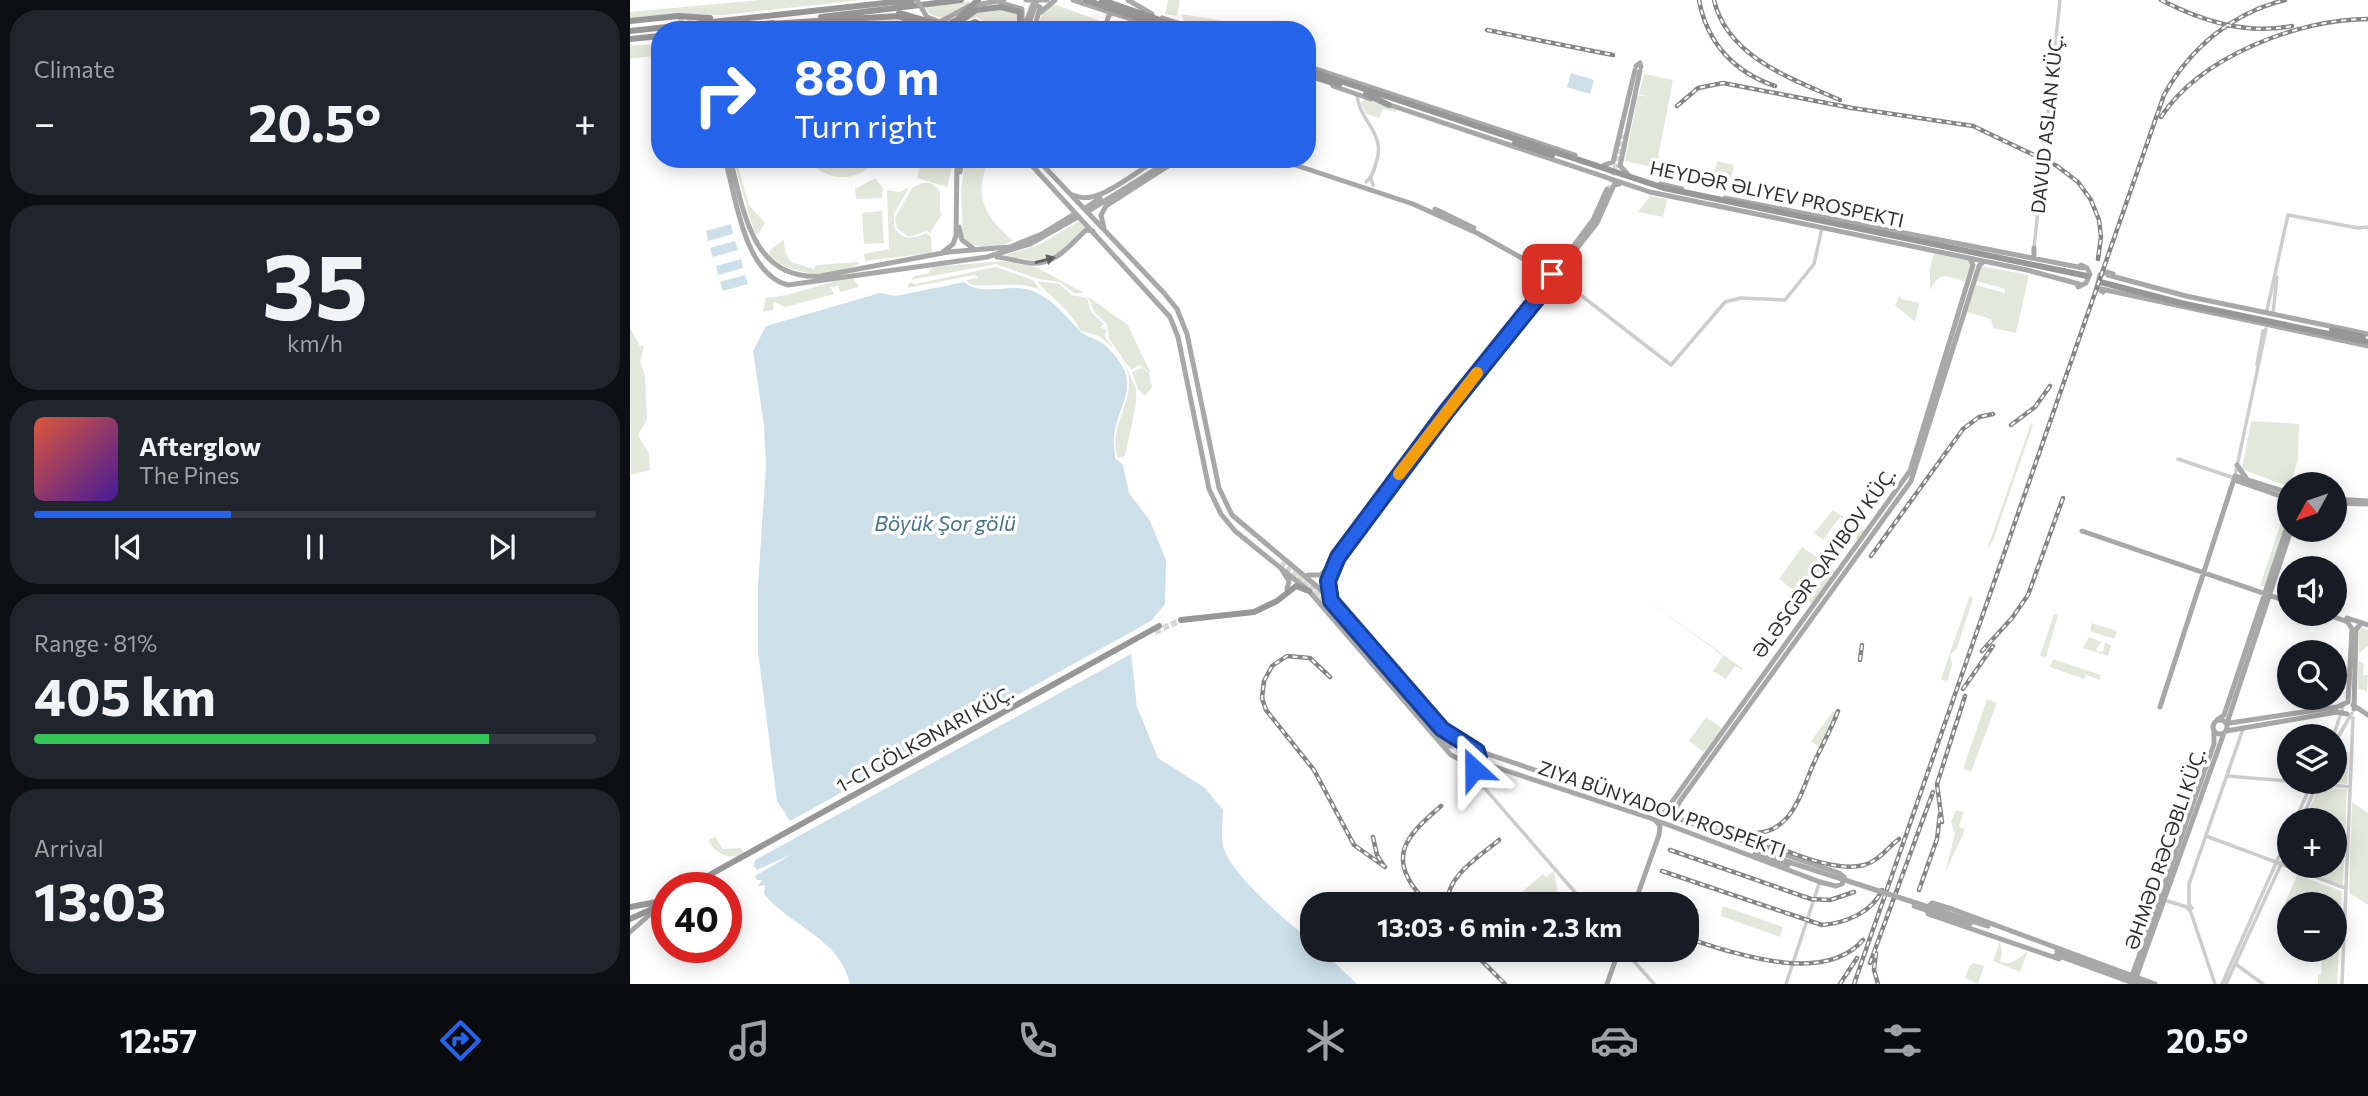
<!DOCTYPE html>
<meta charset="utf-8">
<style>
body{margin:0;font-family:Commissioner,sans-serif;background:#20242c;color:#f1f3f6;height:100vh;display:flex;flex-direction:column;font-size:26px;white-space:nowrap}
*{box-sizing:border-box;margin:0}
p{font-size:23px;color:#9ea1a6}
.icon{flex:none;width:38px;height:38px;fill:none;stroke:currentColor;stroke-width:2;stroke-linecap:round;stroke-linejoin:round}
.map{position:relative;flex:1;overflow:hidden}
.side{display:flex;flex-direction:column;gap:10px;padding:10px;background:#0d0f14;width:630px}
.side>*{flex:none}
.guide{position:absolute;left:21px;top:21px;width:665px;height:147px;border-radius:28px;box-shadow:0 4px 18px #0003;background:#2563eb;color:#fff;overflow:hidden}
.needle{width:46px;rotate:230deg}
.fabs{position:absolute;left:1647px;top:472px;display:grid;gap:14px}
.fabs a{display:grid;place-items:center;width:70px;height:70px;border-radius:50%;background:#171b24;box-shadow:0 4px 18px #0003;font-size:35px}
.speed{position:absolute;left:21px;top:872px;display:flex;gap:14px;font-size:35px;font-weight:700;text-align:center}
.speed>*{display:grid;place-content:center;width:91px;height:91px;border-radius:50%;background:#171b24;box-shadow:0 4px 18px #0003;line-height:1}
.speed .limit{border:10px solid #d22;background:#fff;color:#111}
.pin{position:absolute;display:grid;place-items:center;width:60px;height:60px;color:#fff;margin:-30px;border-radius:14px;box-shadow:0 4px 10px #0006}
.me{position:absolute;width:77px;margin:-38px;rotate:336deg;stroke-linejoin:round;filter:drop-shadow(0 0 5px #0008)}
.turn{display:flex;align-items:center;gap:24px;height:147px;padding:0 28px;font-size:32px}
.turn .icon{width:91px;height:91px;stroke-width:2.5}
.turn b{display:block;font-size:49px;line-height:60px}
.big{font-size:52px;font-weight:700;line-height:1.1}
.side .widget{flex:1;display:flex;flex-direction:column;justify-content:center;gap:10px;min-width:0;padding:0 24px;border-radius:28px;background:#20242c}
.side .dial{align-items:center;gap:0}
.dial b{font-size:91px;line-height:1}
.song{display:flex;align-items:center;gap:21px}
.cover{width:84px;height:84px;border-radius:10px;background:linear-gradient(135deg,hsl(10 70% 55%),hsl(260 70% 35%))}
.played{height:7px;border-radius:4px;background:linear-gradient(90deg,#2563eb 35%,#363941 35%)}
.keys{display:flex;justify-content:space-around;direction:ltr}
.heat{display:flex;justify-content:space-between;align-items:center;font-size:38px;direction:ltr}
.charge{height:10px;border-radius:5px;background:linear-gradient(90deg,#34c759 81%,#363941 0)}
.trip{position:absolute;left:670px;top:892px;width:399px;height:70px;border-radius:28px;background:#171b24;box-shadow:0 4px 18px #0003;font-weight:700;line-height:70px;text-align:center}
.dock{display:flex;height:112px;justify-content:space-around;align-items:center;background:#090b0e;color:#9ea1a6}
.dock .icon{width:49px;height:49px}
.dock .current{color:#2563eb}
.dock b{font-size:32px;color:#f1f3f6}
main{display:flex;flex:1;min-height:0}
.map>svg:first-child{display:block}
.green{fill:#e4e8dc}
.water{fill:#cde0e9}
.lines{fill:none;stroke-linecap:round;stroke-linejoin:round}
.major-tunnel{stroke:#d6d6d6;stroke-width:5;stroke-dasharray:5 2.5;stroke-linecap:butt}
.highway-tunnel{stroke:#d6d6d6;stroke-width:6;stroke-dasharray:6 3;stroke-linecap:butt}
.minor{stroke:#cdcdcd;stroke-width:3.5}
.major{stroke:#a8a8a8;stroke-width:5}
.highway{stroke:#979797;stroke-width:6}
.rail-casing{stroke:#858585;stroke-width:4.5}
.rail{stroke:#fff;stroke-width:2;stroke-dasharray:5;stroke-linecap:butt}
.major-bridge{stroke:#a8a8a8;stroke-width:5}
.highway-bridge{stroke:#979797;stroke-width:6}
.oneway{fill:#606060}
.route-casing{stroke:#184099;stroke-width:18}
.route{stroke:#2563eb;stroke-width:12}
.slow{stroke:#f59e0b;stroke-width:12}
.labels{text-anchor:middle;stroke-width:7;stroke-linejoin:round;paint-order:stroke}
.street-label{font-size:19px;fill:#303030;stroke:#fff}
.water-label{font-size:21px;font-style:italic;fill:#45758a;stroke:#fff}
</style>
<main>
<section class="side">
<div class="widget"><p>Climate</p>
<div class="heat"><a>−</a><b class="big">20.5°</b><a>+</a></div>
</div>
<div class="widget dial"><b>35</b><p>km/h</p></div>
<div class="widget">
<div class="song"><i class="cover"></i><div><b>Afterglow</b><p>The Pines</p></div></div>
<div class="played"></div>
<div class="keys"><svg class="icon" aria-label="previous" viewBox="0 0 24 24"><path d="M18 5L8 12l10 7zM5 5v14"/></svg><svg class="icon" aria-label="pause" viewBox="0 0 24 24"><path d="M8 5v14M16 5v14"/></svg><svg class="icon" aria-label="next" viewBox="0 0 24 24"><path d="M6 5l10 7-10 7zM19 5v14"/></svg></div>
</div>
<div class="widget"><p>Range · 81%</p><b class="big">405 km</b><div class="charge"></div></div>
<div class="widget"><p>Arrival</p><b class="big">13:03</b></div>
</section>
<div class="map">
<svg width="1738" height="984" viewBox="0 0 1738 984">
<rect width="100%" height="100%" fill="#fff"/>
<!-- green -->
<path class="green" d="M129,0H232L93,15L47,14L0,19V12Z
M538,0H550L547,16L535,14Z
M342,1L312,18L300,14L295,7Z
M424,4L470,21L467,30H406L413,12Z
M363,9L386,11L390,18L387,30H367L347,17L333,21L347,12Z
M551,14L594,21L590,30H579L554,21Z
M271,18L298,30H231L182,25Z
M0,45H22L23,56L0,59Z
M1014,74L1043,80L1026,168L995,161L1008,95L1020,97L1009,94Z
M736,98L767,110L766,112L753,109L749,118L737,114L730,103Z
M103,159H106L119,205L135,223L128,234H125Z
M177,159H248C228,183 197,183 177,159Z
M292,159L322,167L317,187L287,178Z
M335,159H360C342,193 355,219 383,240C368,251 345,250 333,237L331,191Z
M1087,161L1104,165L1101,179L1084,175Z
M245,178L253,188L252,198L226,199L225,189Z
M292,183H301L310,191V212L312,214L300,233L297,231L279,237L267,228L265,218L282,188Z
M279,187L264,214V227C272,240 283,240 296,233L301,237L302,253L235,261L234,254L259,249L257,190L269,192Z
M1020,196L1037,199L1033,217L1008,212Z
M252,211L254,243L234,244L232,213Z
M449,221L455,228C422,258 422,267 375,255L409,245Z
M154,240L155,252L161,262L184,269L186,265L229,262L228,264C204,280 159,276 139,255L140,250Z
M1304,253L1338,259L1341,265L1335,281C1313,276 1311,271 1300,290V268Z
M372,261L406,267L454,293H444L430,282L408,279L366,264L281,280L284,276L299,273L302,267Z
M1351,266L1399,275L1386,333L1363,328L1361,319L1337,312L1346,285L1375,293V289L1347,281Z
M366,267L403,280L410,290C387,279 364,289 339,284L337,280L348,278L345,275L277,288L280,282L285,284Z
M222,276L229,287L210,292L208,285L203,288L200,286L204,294L155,307L144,302L143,310L133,312L136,298L157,295Z
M407,281L429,284L442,295L457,298L461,312L474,324L470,328L476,329L475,337L494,361L506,389V404L495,456L488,458C472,416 533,383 470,337C464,333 456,333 450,330C441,310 422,299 407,281Z
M1270,295L1271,299L1289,303L1285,322L1265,305Z
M457,296L498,325L521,374L510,365L501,370L479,339L477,324L465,313Z
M0,327L10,346H14L10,362L15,375L17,420L8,435L19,454L20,470L1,475Z
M512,368L519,373L522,387L515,396L508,389L502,372Z
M1621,421L1669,424L1668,460L1659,487L1612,469Z
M1401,423L1403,425L1363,541L1357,550Z
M1203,510L1235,531L1228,541L1225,538L1230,531L1210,517L1193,540L1184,533Z
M1655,510L1659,511V518L1635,587L1630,586Z
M1172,547L1206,571L1183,605L1149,579Z
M663,569L689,591L705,613H701L663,574Z
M1340,595L1343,599L1327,648L1320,655L1322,664L1317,682L1311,679Z
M1015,598L1113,669L1112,670L1105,666L1096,679L1083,671L1093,656Z
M1424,614L1428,615L1416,657L1410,656Z
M1462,623L1487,631L1484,639L1460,631Z
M1729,627L1738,630V646L1729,653V661L1734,664L1733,675H1738L1737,691L1728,689Z
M1459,637L1472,642L1466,649L1468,652L1473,651L1475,643L1481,645L1478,656L1453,648Z
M1423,659L1471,675L1470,680L1456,675L1454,679L1420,667Z
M1357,699L1367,703L1341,772L1333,769Z
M1203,711L1206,713L1190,748L1181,741Z
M1076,717L1092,728L1074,752L1059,741Z
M1707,749L1719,752L1717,784L1697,782H1704Z
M1689,787L1717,789L1713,885L1661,866H1704V821H1674Z
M1722,802L1738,813V905L1719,893Z
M1326,810L1334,812L1329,826L1335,830L1315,873L1325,834L1321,822Z
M85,837L93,849L111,848L115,854C99,860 87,855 78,840Z
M924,871L930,905H905L893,891L913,874L916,877Z
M1667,875L1712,891L1710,932L1705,930L1704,905H1659V913L1652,910Z
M1093,906L1153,927L1150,937L1091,916Z
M1370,941L1372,953L1370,961C1383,967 1387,958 1398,951L1390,972L1363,961Z
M1709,949L1707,984H1688V975H1691L1692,950Z
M1344,963L1354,966L1348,984L1335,978L1340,965Z"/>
<!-- water -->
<path class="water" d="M941,73L964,80L960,94L937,87Z
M101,224L103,234L78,241L76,231Z
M105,241L108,250L83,257L80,248Z
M111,259L113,268L88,275L86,266Z
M115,275L118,284L93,291L90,282Z
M334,282C351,296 375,285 396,289C418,294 435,315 450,331C457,338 469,339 477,347C514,384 490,397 484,436C483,443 485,451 485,458L493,465L499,493L520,521L536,560L535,604L521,621L160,821L147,801L128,652V586L136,465L134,425L123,351L136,326L250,293L266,296Z
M501,654L507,707L528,758L575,788L593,810C593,823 590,838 594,849C604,877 658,923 682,941V950L699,953L703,961L727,984H220C210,939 162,927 134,894L135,885L128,886L132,880H127L125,876L162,854L127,870L124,866L125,860Z"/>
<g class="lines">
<!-- major-tunnel -->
<path class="major-tunnel" d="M979,190L994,135
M651,563L683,591
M681,585L714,622
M822,742L858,757
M820,746L857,761"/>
<!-- highway-tunnel -->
<path class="highway-tunnel" d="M48,19L62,21L73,30
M525,632L551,620
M69,885L76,881"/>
<!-- minor -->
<path class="minor" d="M727,95C729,121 757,134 746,163C744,171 742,177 736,182
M741,178L743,185
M1404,248L1430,0
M926,276L1041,365L1095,302L1111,298L1155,300L1184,264L1192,228
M1633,313L1637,310L1658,215L1728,228L1738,227
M1643,313L1647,277
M1627,365L1633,331
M1548,459L1601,477
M1605,476L1636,329
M1703,737L1713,707
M1704,744L1722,713
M832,762L956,905
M1597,776L1659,781
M1675,782L1720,787
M1665,821L1682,782
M1671,821L1687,784
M1576,836L1715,888
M1534,900L1557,907
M1559,905V884L1613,729
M1560,905L1562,908L1559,910L1557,908Z
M1560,910L1585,984
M994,950L1024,984
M1607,965L1633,984
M1156,984L1190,881
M1592,984L1659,834
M1596,984L1659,847
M1712,984L1723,718"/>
<!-- major -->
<path class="major" d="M396,0H417
M443,0L529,28
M498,0L522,14
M371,3L392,9V25
M411,12L425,0
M532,18L569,30
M310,22L339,6L374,0
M336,28L353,30
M393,30L403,4L410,7L404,30
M474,30L479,15L484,13
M677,66L945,155
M1006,66L1010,63L1011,67
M703,86L741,99
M757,104L1020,192L1397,270L1449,284
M95,159C106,197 114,274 158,285L357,257L400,244L446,218
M100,159C114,210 121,281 191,276L318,252L380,247L412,234L443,215
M396,159L540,317L548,337L579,489L591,514L605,531L679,591L821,755L839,764L862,766L1020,818L1190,882L1206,886L1212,884L1214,877L1209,873L843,749L817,734L690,589L602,515L589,488L557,334L547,309L534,293L407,159
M647,159L783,204L847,233L922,275
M974,165L983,162L1005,70
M330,172L332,159
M997,173L990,166L1010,71
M1030,184L1052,189
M443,195C467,208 506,170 529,159
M1095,198L1453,268
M457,207L470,198
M805,209L844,228
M460,210L541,160
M329,227L332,240L344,249
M474,228L471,215L476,206L549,159
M313,252L323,244L326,236L327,159
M367,257C378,258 389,262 400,263C425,266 440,245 456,230L463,231
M1404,257V248
M937,261L967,223L984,185L989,184
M924,272L963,220L977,189
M1478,275L1556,296L1738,334
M926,276L939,259
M1448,287L1456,283L1460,274L1457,268L1451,265
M1471,289L1738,346
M1473,292L1467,287L1470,275L1476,272L1483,274
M1607,465L1616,478
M1604,480L1659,499
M1704,499L1738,501
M1704,503L1738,504
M1452,531L1659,602
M652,570L659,581L657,589
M678,575H691L701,564
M700,598L698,581L704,562L816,412L925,277
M1696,614L1718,622
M1717,618L1738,625
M714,622L752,665
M1723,705L1738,715
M1530,707L1605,476L1659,493
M1724,709L1726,629L1730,625
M1583 727a7 7 0 1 1 14 0a7 7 0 1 1-14 0Z
M1587,720L1594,715L1659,521
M1595,721L1600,723L1707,707L1718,702L1722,629L1717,621
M1597,723L1661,530
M1596,731L1707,712L1717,714
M807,735L820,746
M1034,813L1280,471L1343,265L1340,259
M1051,819L1045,811L1050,801L1281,481L1349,266L1353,262
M1129,851L1159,862
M1125,854L1158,865
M1004,905L1029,835L1030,826L1026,821
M1342,921L1358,926
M0,932L26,909
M1429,959L1298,914L1297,908L1302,903L1322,909L1525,984
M1502,976L1584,744V731
M1506,978L1594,733
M977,984L989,950"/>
<!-- highway -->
<path class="highway" d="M456,0L543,30
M472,0L559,30
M191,17L331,0
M0,21L48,16L80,18
M139,24L268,16L303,29L314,30L324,26L346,10L371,7L390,12V30
M162,25L212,30
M85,30L143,23
M326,30L345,22L361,30
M0,31L282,0
M0,39L30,36
M677,70L1034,188L1457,276
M677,75L709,85
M736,94L759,105
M885,143L922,155
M1470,282L1555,304L1738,342
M1702,330L1733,337
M551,620L624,612L647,601L666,586L679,591
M74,878L529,626
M58,887L67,882
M0,907L32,901
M0,919L37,902"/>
<!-- rail casing -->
<g class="rail-casing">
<path id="rail" d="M1069,0C1077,43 1104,72 1145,86
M1084,0C1097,57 1162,79 1210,100
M1531,0C1572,21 1615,35 1662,26
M857,30L983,55
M1047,106L1068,88L1093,83L1222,108L1343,126L1427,166L1448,182L1461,200L1469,220L1471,237L1468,259
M1531,117C1570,57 1668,19 1738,19
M1381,425L1405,407L1420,386
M1241,556L1333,429L1349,417L1363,414
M1352,651L1382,618L1398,595L1433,498
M1230,660L1232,645
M700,677L680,658L657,656L642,666L634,681L632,698L636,710L684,770L724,845L755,867
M1333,689L1363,646
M1058,812C1076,819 1099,832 1119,833C1161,836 1170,795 1183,765C1191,747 1201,730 1208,711
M1312,822L1307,784L1335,696
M1116,836C1147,846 1202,874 1234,865C1249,861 1257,848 1269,839
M743,837L747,855L754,866
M1040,850L1181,899L1200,900L1224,892
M1032,871L1192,925C1215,923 1242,913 1252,890
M1289,890L1307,839L1310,814
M790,895C755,855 779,834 811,806
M817,905C816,876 849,857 869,840
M1057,938C1112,956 1195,984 1233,940
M841,950L875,984
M1246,953L1244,970L1248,984
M1240,963L1303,792
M1210,984L1227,958
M1224,984L1534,95C1560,48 1602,13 1655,0"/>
</g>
<!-- rail -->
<use href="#rail" class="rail"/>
<!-- major-bridge -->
<path class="major-bridge" d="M287,0L297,17L310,22
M397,30L407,0
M1159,862L1342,921
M1284,906L1340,924
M1427,951L1516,984
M1426,955L1506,984"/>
<!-- highway-bridge -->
<path class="highway-bridge" d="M269,13L314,26L327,20L348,0"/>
</g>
<!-- one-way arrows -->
<defs><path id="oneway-solid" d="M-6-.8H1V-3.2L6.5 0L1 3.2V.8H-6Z" transform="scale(1.75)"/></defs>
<use class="oneway" href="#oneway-solid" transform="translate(415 260) rotate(-15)"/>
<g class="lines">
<!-- route casing -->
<g class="route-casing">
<path id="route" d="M844,769L849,758L847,751L812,729L701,601L698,581L708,557L816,412L926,275L922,274"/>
</g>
<!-- route -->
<use href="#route" class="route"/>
<!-- slow -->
<path class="slow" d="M769,474L847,373"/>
</g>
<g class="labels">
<!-- street labels -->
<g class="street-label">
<text transform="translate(1417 124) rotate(-84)" y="7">DAVUD ASLAN KÜÇ.</text>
<text transform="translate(1147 194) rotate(12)" y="7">HEYDƏR ƏLIYEV PROSPEKTI</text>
<text transform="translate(1194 563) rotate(-54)" y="7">ƏLƏSGƏR QAYIBOV KÜÇ.</text>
<text transform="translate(295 739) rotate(-29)" y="7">1-CI GÖLKƏNARI KÜÇ.</text>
<text transform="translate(1032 809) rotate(19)" y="7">ZIYA BÜNYADOV PROSPEKTI</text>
<text transform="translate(1535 849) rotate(-71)" y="7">ƏHMƏD RƏCƏBLI KÜÇ.</text>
</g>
<!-- water labels -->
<g class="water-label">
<text x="315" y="531">Böyük Şor gölü</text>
</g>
</g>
</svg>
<div class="fabs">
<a><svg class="needle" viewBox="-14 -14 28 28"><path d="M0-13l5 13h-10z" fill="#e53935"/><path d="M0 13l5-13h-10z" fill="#9ea1a6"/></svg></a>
<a><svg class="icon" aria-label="sound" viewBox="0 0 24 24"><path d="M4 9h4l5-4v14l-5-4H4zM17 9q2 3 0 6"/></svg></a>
<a><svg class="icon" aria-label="search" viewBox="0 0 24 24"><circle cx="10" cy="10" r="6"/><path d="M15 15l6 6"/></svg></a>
<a><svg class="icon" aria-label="layers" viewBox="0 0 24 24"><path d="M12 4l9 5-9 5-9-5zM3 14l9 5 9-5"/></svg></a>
<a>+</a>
<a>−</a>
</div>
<div class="speed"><div class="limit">40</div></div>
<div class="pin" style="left:922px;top:274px;background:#d93025"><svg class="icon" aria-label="arrive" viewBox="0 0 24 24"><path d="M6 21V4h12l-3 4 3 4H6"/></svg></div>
<svg class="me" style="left:844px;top:769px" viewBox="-20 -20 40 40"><path d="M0-17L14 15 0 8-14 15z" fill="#2563eb" stroke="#fff" stroke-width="4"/></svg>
<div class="trip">13:03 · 6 min · 2.3 km</div>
<div class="guide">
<div class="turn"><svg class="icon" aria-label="right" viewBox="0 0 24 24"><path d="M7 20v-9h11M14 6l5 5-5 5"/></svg><div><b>880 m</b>Turn right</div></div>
</div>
</div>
</main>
<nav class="dock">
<b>12:57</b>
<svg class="icon current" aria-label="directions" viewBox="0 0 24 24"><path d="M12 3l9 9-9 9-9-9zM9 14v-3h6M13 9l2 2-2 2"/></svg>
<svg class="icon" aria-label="music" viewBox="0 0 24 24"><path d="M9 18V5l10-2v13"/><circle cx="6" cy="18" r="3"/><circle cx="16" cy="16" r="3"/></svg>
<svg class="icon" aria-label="phone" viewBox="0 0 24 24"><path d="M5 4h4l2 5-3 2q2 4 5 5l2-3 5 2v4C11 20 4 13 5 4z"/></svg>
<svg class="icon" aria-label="climate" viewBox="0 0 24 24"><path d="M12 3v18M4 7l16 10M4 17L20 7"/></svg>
<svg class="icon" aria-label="car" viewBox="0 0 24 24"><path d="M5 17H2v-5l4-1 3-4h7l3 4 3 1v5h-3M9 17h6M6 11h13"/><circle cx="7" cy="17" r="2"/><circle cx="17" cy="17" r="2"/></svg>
<svg class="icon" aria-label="filters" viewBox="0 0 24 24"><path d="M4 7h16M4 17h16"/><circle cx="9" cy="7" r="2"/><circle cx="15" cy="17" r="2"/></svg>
<b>20.5°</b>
</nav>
